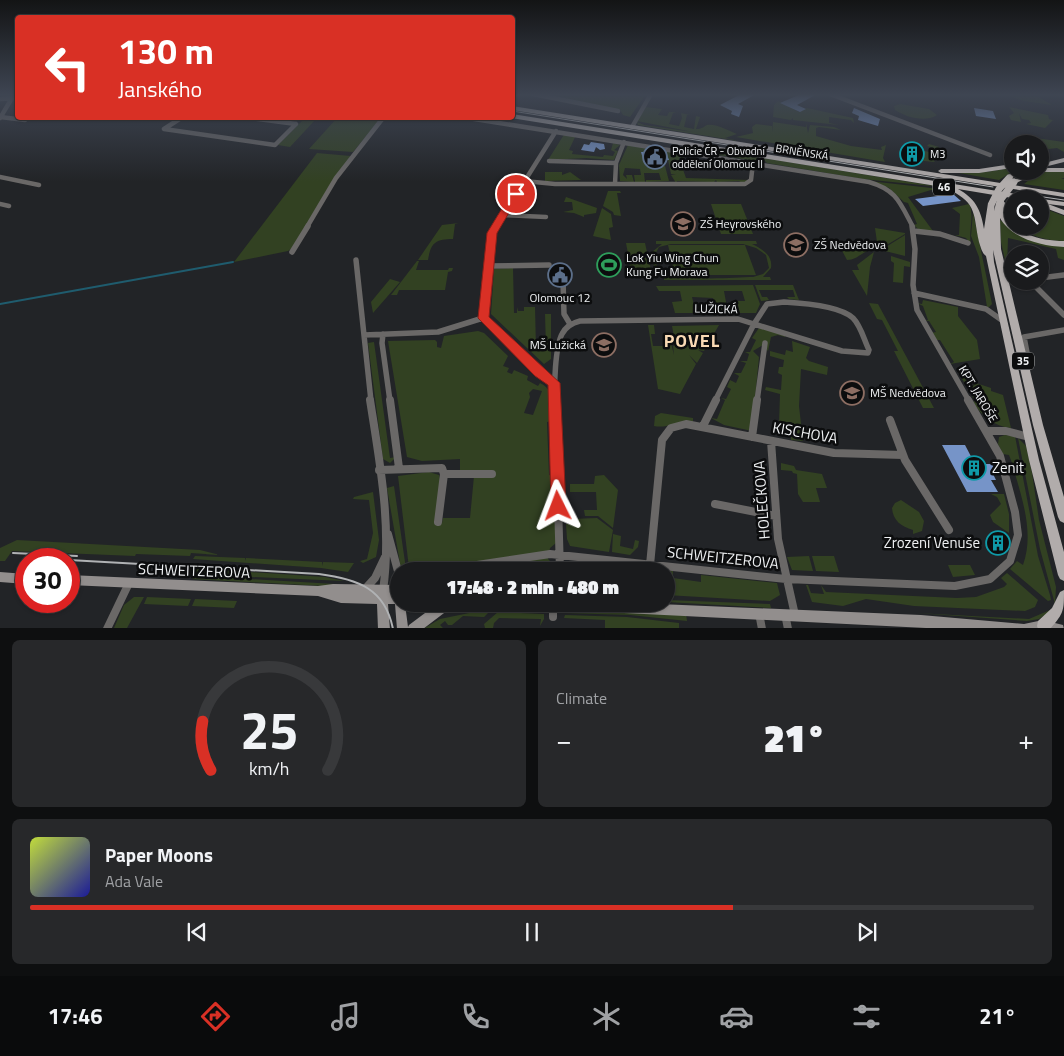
<!DOCTYPE html>
<meta charset="utf-8">
<style>
body{margin:0;font-family:"Titillium Web",sans-serif;background:#27282a;color:#f1f3f6;height:100vh;display:flex;flex-direction:column;font-size:19px;white-space:nowrap}
*{box-sizing:border-box;margin:0}
p{font-size:16px;color:#9fa1a4}
.icon{flex:none;width:28px;height:28px;fill:none;stroke:currentColor;stroke-width:2;stroke-linecap:round;stroke-linejoin:round}
.map{position:relative;height:628px;overflow:hidden}
.drawer{display:flex;flex-direction:column;gap:12px;padding:12px;background:#0e0f10;flex:1}
.drawer>*{flex:none}
.top-card{position:absolute;left:15px;top:15px;width:500px;height:105px;border-radius:5px;box-shadow:0 1px 4px #0004,0 0 0 1px #38393b;background:#d93025;color:#fff;overflow:hidden}
.buttons{position:absolute;left:1004px;top:135px;display:grid;gap:10px}
.buttons a{display:grid;place-items:center;width:45px;height:45px;border-radius:50%;background:#1a1b1d;box-shadow:0 1px 4px #0004,0 0 0 1px #38393b;font-size:25px}
.speed{position:absolute;left:15px;top:548px;display:flex;gap:10px;font-size:25px;font-weight:700;text-align:center}
.speed>*{display:grid;place-content:center;width:65px;height:65px;border-radius:50%;background:#1a1b1d;box-shadow:0 1px 4px #0004,0 0 0 1px #38393b;line-height:1}
.speed .limit{border:8px solid #d22;background:#fff;color:#111}
.pin{position:absolute;display:grid;place-items:center;width:42px;height:42px;color:#fff;margin:-21px;border:2px solid #fff;border-radius:50%;box-shadow:0 1px 5px #0007}
.me{position:absolute;width:55px;margin:-28px;rotate:357deg;stroke-linejoin:round;filter:drop-shadow(0 0 4px #0008)}
.turn{display:flex;align-items:center;gap:18px;height:105px;padding:0 20px;font-size:22px}
.turn .icon{width:65px;height:65px;stroke-width:2.5}
.turn b{display:block;font-size:35px;line-height:42px}
.big{font-size:38px;font-weight:800;line-height:1.1}
.drawer .card{flex:1;display:flex;flex-direction:column;justify-content:center;gap:8px;min-width:0;padding:0 18px;border-radius:8px;background:#27282a}
.drawer .dial{align-items:center;gap:0}
.dial svg{height:130px;overflow:visible;fill:none;stroke:#38393b;stroke-width:7;stroke-linecap:round;text-anchor:middle}
.dial text{fill:#f1f3f6;stroke:none}
.song{display:flex;align-items:center;gap:15px}
.cover{width:60px;height:60px;border-radius:8px;background:linear-gradient(135deg,hsl(70 70% 55%),hsl(240 70% 35%))}
.played{height:5px;border-radius:2px;background:linear-gradient(90deg,#d93025 70%,#38393b 70%)}
.keys{display:flex;justify-content:space-around;direction:ltr}
.heat{display:flex;justify-content:space-between;align-items:center;font-size:28px;direction:ltr}
.drawer .tiles{flex:1;display:grid;gap:12px;grid-template-columns:1fr 1fr}
.card:last-child{grid-column:span 2}
.trip{position:absolute;left:390px;top:562px;width:285px;height:50px;border-radius:25px;background:#1a1b1d;box-shadow:0 1px 4px #0004,0 0 0 1px #38393b;font-weight:800;line-height:50px;text-align:center}
.dock{display:flex;height:80px;justify-content:space-around;align-items:center;background:#0a0b0c;color:#9fa1a4}
.dock .icon{width:35px;height:35px}
.dock .selected{color:#d93025}
.dock b{font-size:22px;color:#f1f3f6}
.map>svg:first-child{display:block}
.green{fill:#324122;fill-rule:evenodd}
.lines{fill:none;stroke-linecap:round;stroke-linejoin:round}
.stream{stroke:#1f5c6e;stroke-width:2}
.building{fill:#7694c8}
.street-far2{stroke:#6a6867;stroke-width:4.5}
.street-far1{stroke:#6a6867;stroke-width:5.5}
.street{stroke:#6a6867;stroke-width:8}
.secondary{fill:#928e8d;fill-rule:evenodd}
.primary{fill:#b1acab;fill-rule:evenodd}
.tram-far1{stroke:#b0b2b4;stroke-width:1}
.tram{stroke:#b0b2b4;stroke-width:2}
.primary-bridge{stroke:#b1acab;stroke-width:7}
.route{fill:#d93025;stroke:#8d1f18}
.labels{text-anchor:middle;stroke-width:5;stroke-linejoin:round;paint-order:stroke}
.far-poi-label{font-size:11px;fill:#eff1f3;stroke:#0c0d0e;text-anchor:start}
.far-street-label{font-size:11px;fill:#eff1f3;stroke:#0c0d0e}
.shield{fill:#0c0d0e;stroke:#abadae;stroke-width:1}
.shield-label{font-size:11px;font-weight:bold;fill:#eff1f3}
.poi-label{font-size:12px;fill:#eff1f3;stroke:#0c0d0e;text-anchor:start}
.street-label{font-size:12px;fill:#eff1f3;stroke:#0c0d0e}
.near-street-label{font-size:15px;fill:#eff1f3;stroke:#0c0d0e}
.near-poi-label{font-size:15px;fill:#eff1f3;stroke:#0c0d0e;text-anchor:start}
.district-label{font-size:18px;font-weight:bold;letter-spacing:1px;fill:#f9d9b4;stroke:#0c0d0e}
</style>
<div class="map">
<svg width="1064" height="629" viewBox="0 0 1064 629">
<rect width="100%" height="100%" fill="#222427"/>
<!-- green -->
<path class="green" d="M546,94H646L630,117L623,115L620,110Z
M1002,94H1034L1052,105L1024,101Z
M778,101L799,112L807,108L853,118L854,123L851,120L829,117V123L839,125L793,120V118L791,120L773,117L774,105Z
M900,104L929,109L937,115C925,123 906,117 895,110L894,106Z
M646,107L662,109L658,115L667,116L669,112H676L673,113L669,124L679,126L682,118L681,113L690,115H687L684,127L694,129L696,116L700,117L696,129C702,129 703,127 707,125C715,123 730,131 737,134L725,138L739,141L638,125L637,122L644,125L693,132L637,121Z
M1009,107L1048,115L1049,119L1056,121L1053,120L1045,128L1026,124L1031,123L1029,120L1022,119L1019,113L1021,122L1011,120L1009,116L1014,113Z
M305,118H317L290,147L278,145Z
M337,118H381L353,152L309,149Z
M773,122L806,127V123L808,133L810,125L834,127L841,130L819,127L816,128V136L851,146L882,150L881,147L886,145L883,158L885,162L736,137L753,133L752,127L756,124L772,126V132Z
M565,133L576,135L569,150L573,151L572,154L603,157L604,155L613,156L615,152L611,150L613,143L620,145L614,150L618,151L614,160L586,158L548,160Z
M1021,136L1064,142V152L1057,148L1040,150V144H1023Z
M929,144L939,147L937,151L943,153L937,160L933,159L935,162L913,160L900,154L919,160L921,155L916,152L917,149L933,153L934,148L927,146Z
M628,145L645,147L646,152H641L643,159L658,161L655,164L665,166L669,181L646,182V180H661L659,173H644L645,182H635L634,175H641L640,169L625,168L623,175L627,179L626,175H632L634,182L620,181L619,165Z
M701,148L726,152L941,187L863,179L767,163L764,160H749L700,152Z
M648,149L682,153L684,158H679L686,178L749,180L742,183L739,181L717,182L716,180L714,182L677,181L676,183L671,175H676L671,174L667,155H651Z
M317,153L351,156L328,188L294,247L288,251L234,262Z
M1012,168L1013,171L999,180L959,173L986,172Z
M545,172H562V175L570,172L581,180L545,181Z
M1040,172H1064V178H1061L1064,179V190L1024,184L1034,176H1030Z
M869,181L940,189L951,192L931,190L908,197L933,231L919,230L914,225L917,224L908,203L904,202L889,188Z
M608,191H620L621,193H617L621,216L614,215L613,212L603,206Z
M566,197L597,208L596,213L584,215V217L574,213L563,212L573,210L572,202H564Z
M711,204H741L753,234H721Z
M969,204C975,215 968,232 971,245L966,238L955,235H959L960,214L952,208Z
M1040,207L1064,216V241C1045,241 1031,236 1015,226H1040Z
M602,208L611,214L613,227L609,228L611,240L593,236Z
M973,212L992,304L989,307H987L979,257L971,236Z
M1000,220L1021,235L1064,247V260L1058,258L1056,249L1008,238L1007,269L1001,242Z
M459,223L455,224L453,239C435,239 431,243 428,260H418L442,225Z
M875,228L905,233V234L880,249H878Z
M905,235V256L881,250Z
M656,241H756L757,244H752C762,249 773,255 771,268L763,277H770L771,280H664V277H670C659,272 649,266 652,252L662,244H656ZM671,244H743L756,248L766,255L769,268L763,274L753,277C729,277 660,286 653,258L659,247Z
M626,243H645L651,270H631Z
M668,245H745L756,275H675Z
M839,245H858L874,250C863,249 859,260 847,260Z
M874,252L870,267L867,296L852,270H859L857,265Z
M891,256L910,262V267L904,266L903,283L893,282L894,263L891,261Z
M417,261H419L416,270H448L449,268H453L452,271L448,272L445,290H399L397,295H391Z
M513,268L514,313H517V307L518,311H524V307H535L536,348H546L545,314H551V359L544,364L491,314L494,269Z
M390,279L400,282L373,313L371,302Z
M753,285L760,304L756,313H740L736,301H745L742,291H724L728,313H708L706,308H716L713,298L692,297L696,313H675L672,302L682,301L680,291H659L656,286Z
M755,285H793L799,300L789,299L787,297H795L793,290H759L762,297H767L769,300L761,301Z
M923,300L958,307V316L977,340L980,359L950,364L954,362L940,340H936L931,333L936,332L929,321H925L928,320L923,306L917,303L922,304Z
M869,303L878,304L934,408H923L894,351H898L882,320L877,319Z
M648,325H654L655,334H651L653,346H666L663,335H669L674,355L673,346L680,344L675,342L672,326L719,325L704,351L698,350L703,353L697,363L689,355L696,364L680,394L658,389Z
M759,328L785,335V337L778,335L771,337L768,351L763,345L753,351L759,357L752,431L724,425L711,418L717,419L725,400L721,398L726,399L731,389L727,387L730,380L736,383L739,376L734,373H741L746,363L740,361H747L749,354L745,352H750L756,340L752,338Z
M478,331L484,333L508,356L503,366L509,368L507,372L512,374L514,370L528,376L527,380L538,386L540,383C555,390 552,406 552,421L547,422L549,475L554,476L556,543L550,548L548,559L557,568V571H411L409,568L398,476L429,472L439,475L440,481L436,524L442,523L443,518H470L474,476L469,470H460V459L422,461L407,457L388,341L435,340L437,342V347L441,348L444,336ZM533,389L542,391L533,415L524,413L530,397L529,393Z
M792,341L810,347L806,358L809,361L828,367L827,375L801,369L799,406L803,441L791,440L790,424H787V426L779,425L780,394L765,390L766,387L781,390L782,375L778,373L779,367H783L784,360L770,356V351L785,355L786,350L793,352Z
M374,342L390,458L396,457L390,463L383,459L368,343Z
M968,374L970,385L974,386L973,382L991,388V391L1003,395L1011,428C994,426 982,417 973,402L975,401L961,377Z
M661,413L693,418V422C678,420 667,429 654,426L655,416Z
M1005,435L1015,436L1038,556L1050,595L1051,600L1048,601L1010,569L1017,561L1023,565C1035,532 1021,496 1012,463L1009,455L1003,454L998,444L999,437Z
M1018,438L1026,446L1032,473L1039,520L1056,587L1055,604L1040,549Z
M781,463L794,466L796,470L822,474L827,488H816L820,502H803L798,494L797,474L793,473L792,471L781,470Z
M604,475L618,490L613,528L598,516H585L584,510H597L596,492H570V484H594L595,476Z
M394,486L405,562V567L401,569L387,488Z
M373,492L379,540L376,557L363,563L360,561L367,559L373,533L369,500L353,499L354,497Z
M991,494H1004L1009,514V533L993,522L990,515L1001,504L997,497Z
M901,500L919,512L924,521L922,531L913,534V530C901,526 893,521 892,508L895,503Z
M597,518L613,530L609,552L570,546L567,539L566,524H572L571,519Z
M613,534L621,536L620,546L633,549L635,540L639,541L638,547L630,555L612,552Z
M17,540L200,550L220,555L191,553L190,556L136,554L135,556L12,551L5,561H0V548Z
M195,556L245,558V561L246,558L322,562V566L323,562L354,563L348,572L321,568L193,559Z
M809,556L813,571L792,570L787,557Z
M812,556H834L839,572L816,571Z
M585,560L673,571V578L701,582V575L777,583L780,595L770,601L666,595V571H568L569,565L575,561Z
M948,565H970L975,575L953,577Z
M190,568L325,577L344,581L206,575L188,571Z
M1007,573L1038,600L1035,607L1025,611L914,606L866,599L843,606L812,602L806,585H808L811,593L824,594L821,585L826,592L957,598L976,597L1004,587L1007,584L1001,578Z
M197,576L335,584L342,587L192,579Z
M134,597H144L127,628H114L124,605Z
M147,597L191,599L188,606L144,604Z
M195,599L237,601L234,608L192,606Z
M666,600L770,604L771,608L666,602Z
M1050,610L1051,611L1039,619L1027,621L916,613L1029,619Z
M567,611L686,614L687,621L630,615L564,613Z
M474,612H489L484,617L463,616L452,625H448L445,621L440,625L443,628L423,629L440,619Z
M498,612L544,614V619L540,626L541,619L499,618L494,623L493,628H485L484,624Z
M565,615L627,617L679,623V628H605V620L564,618Z"/>
<g class="lines">
<!-- stream -->
<path class="stream" d="M0,304L233,262"/>
</g>
<!-- building -->
<path class="building" d="M741,94H756L738,104L743,106L739,117L731,114L732,111L720,105Z
M801,94H817L797,105L806,109L800,112L780,103Z
M854,108L880,119L878,126L858,120L859,116L852,113Z
M974,108L993,111L996,119L976,116Z
M591,142L604,144L605,149L600,150L596,147L594,152L581,150L584,144L589,145Z
M641,152H651V155H667L669,160L643,159Z
M953,194L961,201L923,206L915,199Z
M942,445H965L975,464H992L997,472H992L996,480H991L998,492H967Z"/>
<g class="lines">
<!-- street-far2 -->
<path class="street-far2" d="M533,94L618,111
M830,94L990,155
M0,99L18,98
M512,99L516,94
M0,117L25,120
M0,118L12,98
M250,118L296,124
M468,118L869,182C897,190 900,203 913,227
M632,127L651,94
M164,129L275,145L296,124
M164,129L181,118
M549,161L616,163
M0,177L39,185
M524,181L555,184H745L751,180L753,163
M615,184L616,163L624,142
M0,204L9,206
M502,215L546,217
M307,227L336,178L383,118
M496,227L556,131"/>
<!-- street-far1 -->
<path class="street-far1" d="M912,226L915,249L913,285L917,310L969,401
M914,231L940,234L968,243
M292,252L308,226
M356,260L371,401
M488,266L549,265
M1040,278L1064,275
M563,281L564,314L570,324
M1030,281L1064,315
M914,293L986,309L1003,321
M784,302C802,303 840,306 853,318C861,326 864,340 869,350L868,353L842,351L754,324L767,304Z
M483,318L492,233L496,226
M483,318L539,372L554,383
M383,334L382,343L390,401
M364,335L438,332L483,318
M1027,372L1029,363L1024,337L1064,330
M555,401C554,387 555,347 562,334C566,326 572,323 580,321L738,319L754,324
M715,401L754,324
M757,401L765,343"/>
<!-- street -->
<path class="street" d="M370,400C380,464 392,526 383,591
M390,400L399,468
M555,400L560,571
M890,420L905,460L949,530
M703,426L716,400
M987,431H1006L1029,437
M752,437L757,400
M771,441L778,539L795,615
M379,470L442,468L444,474L438,522
M444,474H492
M715,504L776,516
M388,534L399,575
M650,565L662,440L671,428L686,424L834,453L903,455
M437,571L550,554L786,579L955,586L990,579L1010,561L1018,535L1015,512L1000,456L968,400
M365,589L375,578L385,557
M553,604V617
M759,613L762,629
M785,614L788,629
M107,629L129,583"/>
<!-- secondary -->
<path class="secondary" d="M0,572L26,574V584L0,582Z
M69,575L318,586L333,584L399,585V604H405L408,627L409,625L437,604H510L509,608L500,612L448,610L423,629H397L395,604H388L390,629H378L377,604L341,603L318,596L69,585Z
M539,604H659L921,615L1024,624L1043,620L1063,625L1064,629H946L544,609L540,608Z"/>
<!-- primary -->
<path class="primary" d="M512,106L1064,193V197L512,110Z
M512,114L1036,197V199H1018L958,189C975,198 981,210 984,229L988,203L992,201H995L994,211L997,199L1001,197H1004V202L1007,204L1008,218L1012,224V226C1018,227 1022,231 1027,234C1039,239 1051,241 1064,241V247C1042,246 1012,239 1000,218L1001,249L1043,425L1064,497V523L1060,521L1058,517L1033,425L993,250L994,262L1039,460L1064,552V581L1060,579L1058,575L1029,460L986,256C982,253 981,248 979,242C973,215 978,204 950,190L949,188L511,118H512Z
M1064,158V162L1040,168H1064V172H1040L1016,183H1012L1011,182L1031,171H1040V164Z
M1012,164V168L979,173H941L938,171L941,169H979Z
M1013,171H1021L1011,179H1007V177Z
M1042,199L1064,202V206L1048,204L1064,210V215L1040,206V201Z
M1064,590C1064,611 1064,613 1050,629H1038L1037,626L1038,621L1052,608L1060,592Z"/>
<!-- tram-far1 -->
<path class="tram-far1" d="M512,111L993,187
M1016,193L1064,200"/>
<!-- tram -->
<path class="tram" d="M13,553L77,556
M69,560L319,574C357,579 385,588 393,629"/>
<!-- primary-bridge -->
<path class="primary-bridge" d="M1001,199L1014,182
M992,203L999,189L1009,178"/>
</g>
<!-- sky -->
<linearGradient id="sky" x2="0" y2="1"><stop stop-color="#131415"/><stop offset="0.52" stop-color="#3e4552"/><stop offset="1" stop-color="#3e4552" stop-opacity="0"/></linearGradient>
<rect width="1064" height="182" fill="url(#sky)"/>
<!-- route -->
<path class="route" d="M516,191L520,194L497,233L489,317L560,383L566,506L563,511L558,513L553,511L551,506L548,385L535,376L478,318L487,233L512,192Z"/>
<!-- icons -->
<defs>
<g id="building-ring" transform="scale(1.25)"><circle r="9.5" fill="#0c0d0e" stroke="#0f9aa8" stroke-width="1.5"/><path d="M-4-6H4V6H1V3H-1V6H-4ZM-2.5-4.3h1.7v1.8h-1.7ZM.8-4.3h1.7v1.8H.8ZM-2.5-1h1.7V.8h-1.7ZM.8-1h1.7V.8H.8Z" fill="#0f9aa8"/></g>
<g id="civic-ring" transform="scale(1.25)"><circle r="9.5" fill="#0c0d0e" stroke="#5c6f8a" stroke-width="1.5"/><path d="M-.6-6.5H3V-4.5H.6V-3L4-1V1h2V6H-6V1h2V-1L-.6-3ZM-1.2 2.5V6h2.4V2.5Z" fill="#5c6f8a"/></g>
<g id="school-ring" transform="scale(1.25)"><circle r="9.5" fill="#0c0d0e" stroke="#8d6e63" stroke-width="1.5"/><path d="M0-5L7-2L0 1L-7-2ZM-4 1L0 2.5L4 1V4Q0 6-4 4Z" fill="#8d6e63"/></g>
<g id="stadium-ring" transform="scale(1.25)"><circle r="9.5" fill="#0c0d0e" stroke="#2e9e5b" stroke-width="1.5"/><path d="M0-5a6.5 5 0 1 0 0 10a6.5 5 0 1 0 0-10ZM-3.5-1.8h7v3.6h-7Z" fill="#2e9e5b"/></g>
</defs>
<g fill-rule="evenodd">
<use href="#building-ring" x="912" y="154"/>
<use href="#civic-ring" x="655" y="157"/>
<use href="#school-ring" x="683" y="224"/>
<use href="#school-ring" x="796" y="245"/>
<use href="#stadium-ring" x="609" y="265"/>
<use href="#civic-ring" x="560" y="275"/>
<use href="#school-ring" x="604" y="345"/>
<use href="#school-ring" x="852" y="393"/>
<use href="#building-ring" x="974" y="468"/>
<use href="#building-ring" x="998" y="543"/>
</g>
<g class="labels">
<!-- far-poi labels -->
<g class="far-poi-label">
<text x="672" y="155">Policie ČR - Obvodní<tspan x="672" dy="13">oddělení Olomouc II</tspan></text>
<text x="930" y="158">M3</text>
</g>
<!-- far-street labels -->
<g class="far-street-label">
<text transform="translate(802 152) rotate(9)" y="4">BRNĚNSKÁ</text>
</g>
<!-- shield labels -->
<g class="shield">
<rect x="933" y="178.5" width="22" height="17" rx="4"/>
<rect x="1012" y="352.5" width="22" height="17" rx="4"/>
</g>
<g class="shield-label">
<text x="944" y="191">46</text>
<text x="1023" y="365">35</text>
</g>
<!-- poi labels -->
<g class="poi-label">
<text x="700" y="228">ZŠ Heyrovského</text>
<text x="814" y="249">ZŠ Nedvědova</text>
<text x="626" y="262">Lok Yiu Wing Chun<tspan x="626" dy="14">Kung Fu Morava</tspan></text>
<text x="560" y="302" text-anchor="middle">Olomouc 12</text>
<text x="586" y="349" text-anchor="end">MŠ Lužická</text>
<text x="870" y="397">MŠ Nedvědova</text>
</g>
<!-- street labels -->
<g class="street-label">
<text transform="translate(716 309) rotate(1)" y="4">LUŽICKÁ</text>
<text transform="translate(978 394) rotate(59)" y="4">KPT. JAROŠE</text>
</g>
<!-- near-street labels -->
<g class="near-street-label">
<text transform="translate(805 433) rotate(10)" y="5">KISCHOVA</text>
<text transform="translate(762 500) rotate(-94)" y="5">HOLEČKOVA</text>
<text transform="translate(723 558) rotate(6)" y="5">SCHWEITZEROVA</text>
<text transform="translate(194 571) rotate(2)" y="5">SCHWEITZEROVA</text>
</g>
<!-- near-poi labels -->
<g class="near-poi-label">
<text x="992" y="473">Zenit</text>
<text x="980" y="548" text-anchor="end">Zrození Venuše</text>
</g>
<!-- district labels -->
<g class="district-label">
<text x="692" y="347">POVEL</text>
</g>
</g>
</svg>
<div class="buttons">
<a><svg class="icon" aria-label="sound" viewBox="0 0 24 24"><path d="M4 9h4l5-4v14l-5-4H4zM17 9q2 3 0 6"/></svg></a>
<a><svg class="icon" aria-label="search" viewBox="0 0 24 24"><circle cx="10" cy="10" r="6"/><path d="M15 15l6 6"/></svg></a>
<a><svg class="icon" aria-label="layers" viewBox="0 0 24 24"><path d="M12 4l9 5-9 5-9-5zM3 14l9 5 9-5"/></svg></a>
</div>
<div class="speed"><div class="limit">30</div></div>
<div class="pin" style="left:516px;top:194px;background:#d93025"><svg class="icon" aria-label="arrive" viewBox="0 0 24 24"><path d="M6 21V4h12l-3 4 3 4H6"/></svg></div>
<svg class="me" style="left:558px;top:506px" viewBox="-20 -20 40 40"><path d="M0-17L14 15 0 8-14 15z" fill="#d93025" stroke="#fff" stroke-width="4"/></svg>
<div class="trip">17:48 · 2 min · 480 m</div>
<div class="top-card">
<div class="turn"><svg class="icon" aria-label="left" viewBox="0 0 24 24"><path d="M17 20v-9H6M10 6l-5 5 5 5"/></svg><div><b>130 m</b>Janského</div></div>
</div>
</div>
<section class="drawer">
<div class="tiles">
<div class="card dial"><svg viewBox="0 0 100 80">
<path d="M14 69A42 42 0 1 1 86 69"/>
<path d="M14 69A42 42 0 0 1 9 39" stroke="#d93025"/>
<text x="50" y="56" font-size="32" font-weight="700">25</text>
<text x="50" y="72" font-size="11">km/h</text>
</svg></div>
<div class="card"><p>Climate</p>
<div class="heat"><a>−</a><b class="big">21°</b><a>+</a></div>
</div>
<div class="card">
<div class="song"><i class="cover"></i><div><b>Paper Moons</b><p>Ada Vale</p></div></div>
<div class="played"></div>
<div class="keys"><svg class="icon" aria-label="previous" viewBox="0 0 24 24"><path d="M18 5L8 12l10 7zM5 5v14"/></svg><svg class="icon" aria-label="pause" viewBox="0 0 24 24"><path d="M8 5v14M16 5v14"/></svg><svg class="icon" aria-label="next" viewBox="0 0 24 24"><path d="M6 5l10 7-10 7zM19 5v14"/></svg></div>
</div>
</div>
</section>
<nav class="dock">
<b>17:46</b>
<svg class="icon selected" aria-label="directions" viewBox="0 0 24 24"><path d="M12 3l9 9-9 9-9-9zM9 14v-3h6M13 9l2 2-2 2"/></svg>
<svg class="icon" aria-label="music" viewBox="0 0 24 24"><path d="M9 18V5l10-2v13"/><circle cx="6" cy="18" r="3"/><circle cx="16" cy="16" r="3"/></svg>
<svg class="icon" aria-label="phone" viewBox="0 0 24 24"><path d="M5 4h4l2 5-3 2q2 4 5 5l2-3 5 2v4C11 20 4 13 5 4z"/></svg>
<svg class="icon" aria-label="climate" viewBox="0 0 24 24"><path d="M12 3v18M4 7l16 10M4 17L20 7"/></svg>
<svg class="icon" aria-label="car" viewBox="0 0 24 24"><path d="M5 17H2v-5l4-1 3-4h7l3 4 3 1v5h-3M9 17h6M6 11h13"/><circle cx="7" cy="17" r="2"/><circle cx="17" cy="17" r="2"/></svg>
<svg class="icon" aria-label="filters" viewBox="0 0 24 24"><path d="M4 7h16M4 17h16"/><circle cx="9" cy="7" r="2"/><circle cx="15" cy="17" r="2"/></svg>
<b>21°</b>
</nav>
